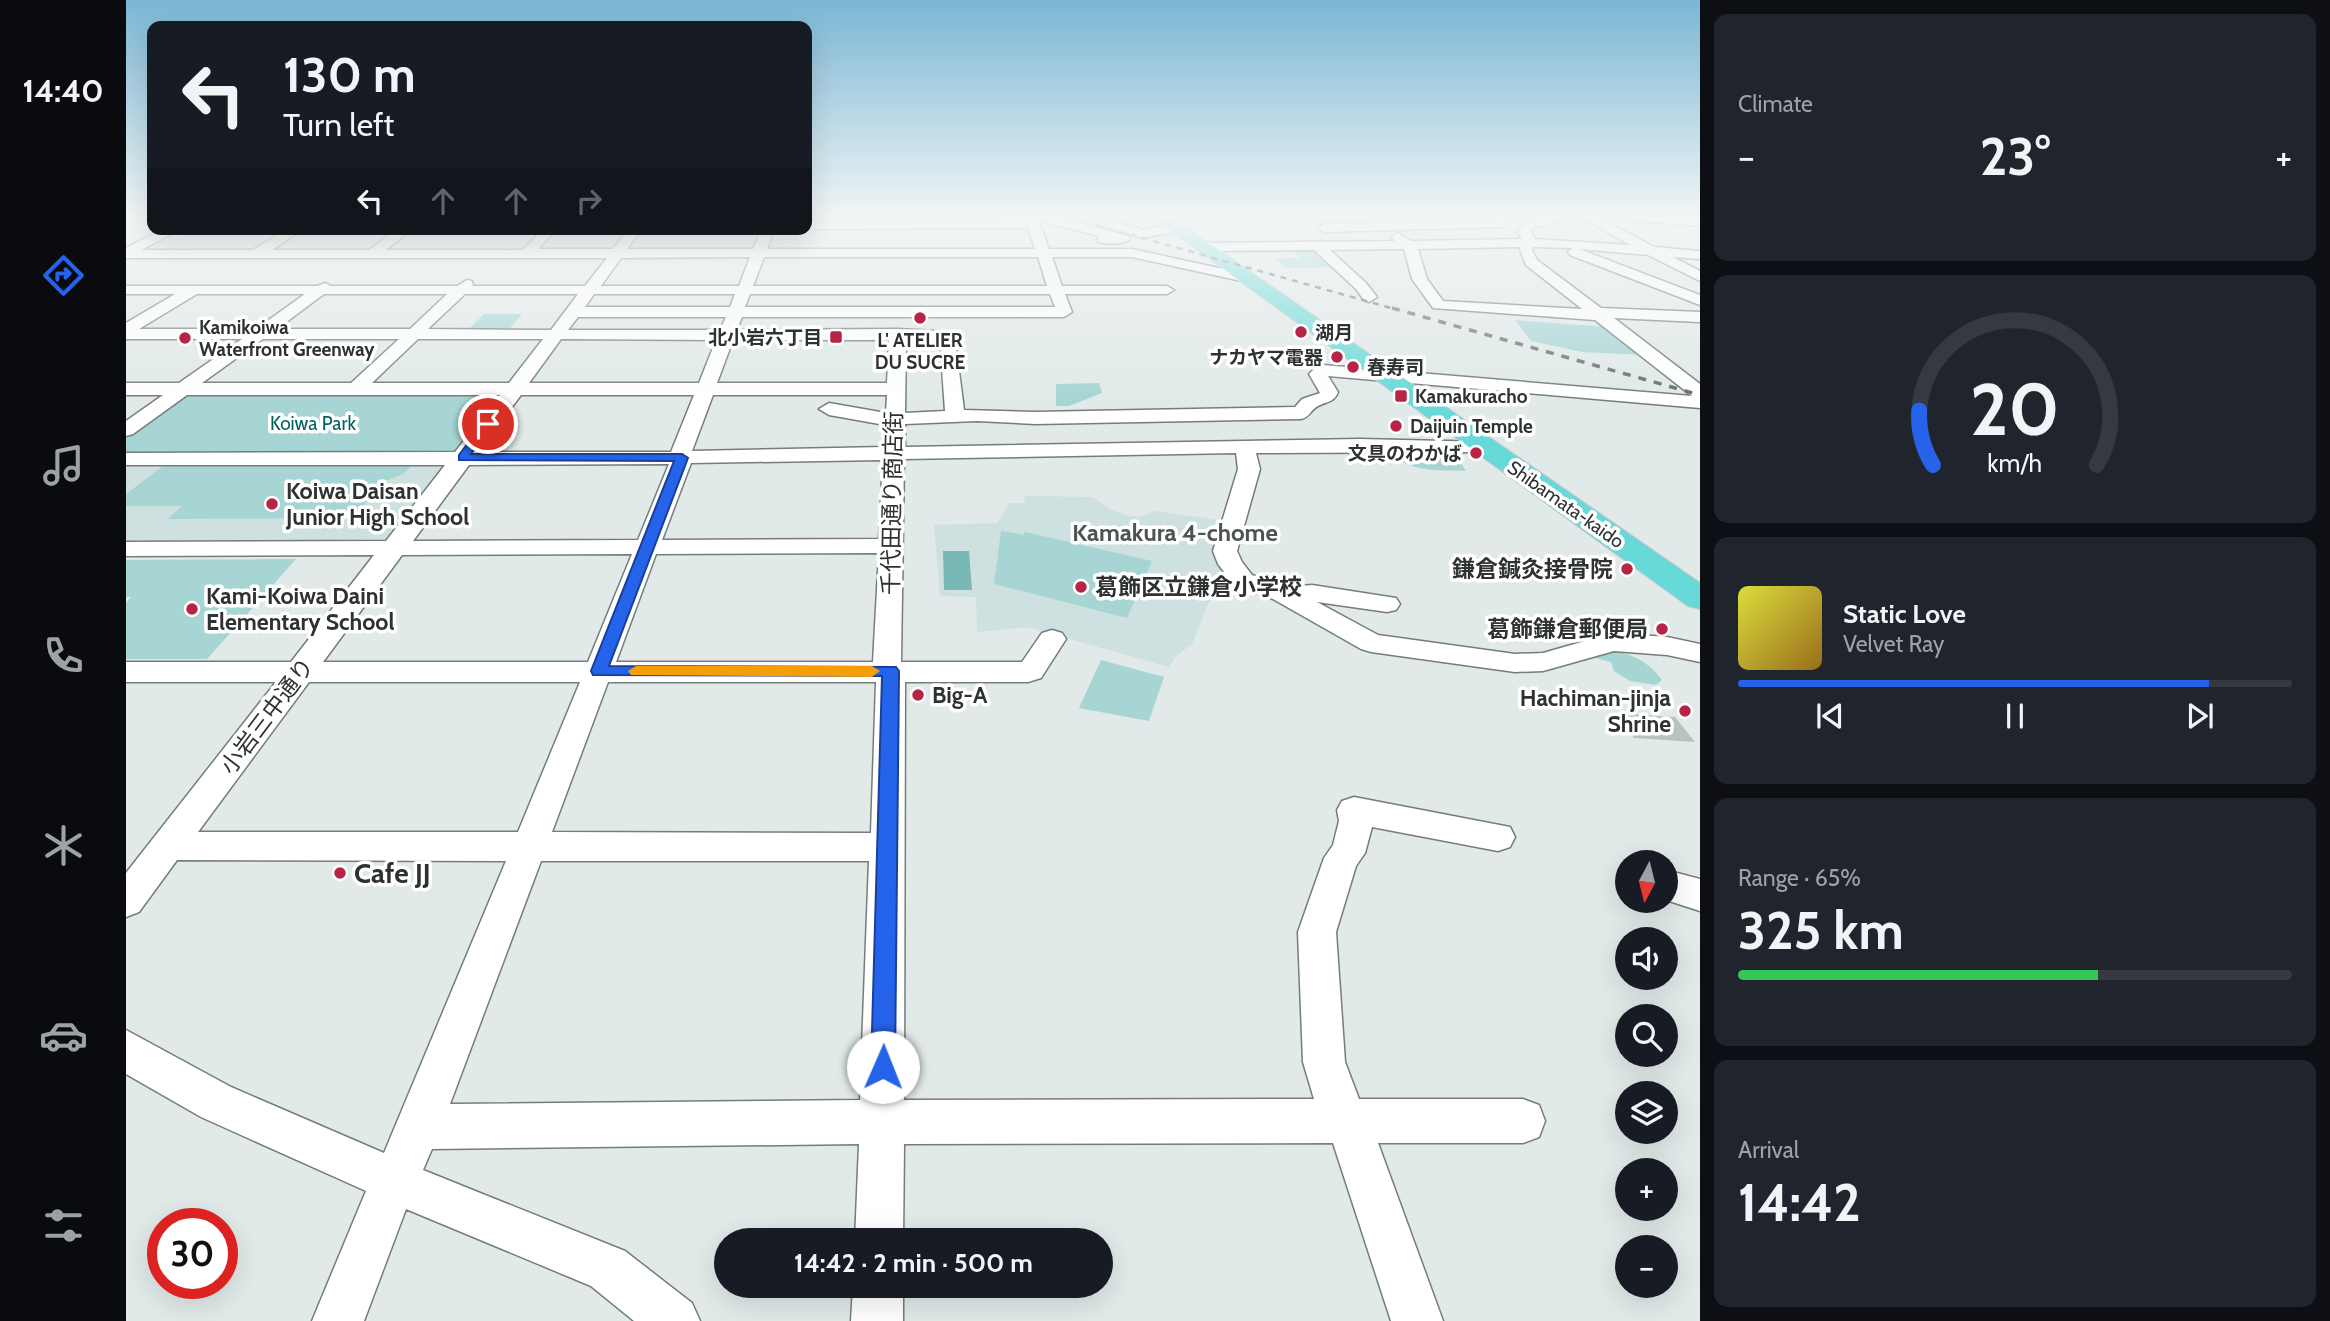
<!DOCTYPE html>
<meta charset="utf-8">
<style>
body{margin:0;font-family:Cabin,"Noto Sans JP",sans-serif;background:#20242c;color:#f1f3f6;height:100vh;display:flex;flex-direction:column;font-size:26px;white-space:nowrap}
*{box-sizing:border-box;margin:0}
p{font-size:23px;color:#9ea1a6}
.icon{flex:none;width:38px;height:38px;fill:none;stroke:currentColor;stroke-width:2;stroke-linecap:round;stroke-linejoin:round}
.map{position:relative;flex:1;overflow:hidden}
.details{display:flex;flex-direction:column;gap:14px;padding:14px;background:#0d0f14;width:630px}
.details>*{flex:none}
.hud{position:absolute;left:21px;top:21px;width:665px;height:214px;border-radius:14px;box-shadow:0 7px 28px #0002;background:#171b24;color:#f1f3f6;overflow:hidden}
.needle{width:46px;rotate:187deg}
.tools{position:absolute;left:1489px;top:850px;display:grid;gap:14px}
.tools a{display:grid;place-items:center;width:63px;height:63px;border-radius:50%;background:#171b24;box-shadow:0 7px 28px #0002;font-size:35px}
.speed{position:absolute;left:21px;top:1208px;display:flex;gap:14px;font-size:35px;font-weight:700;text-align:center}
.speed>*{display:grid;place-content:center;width:91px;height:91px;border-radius:50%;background:#171b24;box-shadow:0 7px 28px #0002;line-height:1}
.speed .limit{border:10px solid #d22;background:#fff;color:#111}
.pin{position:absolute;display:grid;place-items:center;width:60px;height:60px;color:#fff;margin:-30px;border:4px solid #fff;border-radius:50%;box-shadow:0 2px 7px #0007}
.me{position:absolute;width:77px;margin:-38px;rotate:1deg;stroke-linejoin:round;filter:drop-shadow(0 0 5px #0008)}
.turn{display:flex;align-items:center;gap:24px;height:147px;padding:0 21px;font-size:32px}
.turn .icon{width:91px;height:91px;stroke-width:2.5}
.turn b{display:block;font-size:49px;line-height:60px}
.lanes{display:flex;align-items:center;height:66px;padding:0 21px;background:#0003;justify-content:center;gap:35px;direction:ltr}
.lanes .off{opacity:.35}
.big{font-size:52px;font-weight:700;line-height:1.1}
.details .card{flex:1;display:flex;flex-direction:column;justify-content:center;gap:10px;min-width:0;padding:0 24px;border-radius:14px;background:#20242c}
.details .dial{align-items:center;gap:0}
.dial svg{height:182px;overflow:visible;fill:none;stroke:#363941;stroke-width:7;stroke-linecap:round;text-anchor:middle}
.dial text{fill:#f1f3f6;stroke:none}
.song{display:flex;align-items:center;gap:21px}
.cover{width:84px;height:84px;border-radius:10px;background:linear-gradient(135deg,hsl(60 70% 55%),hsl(40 70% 35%))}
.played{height:7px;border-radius:4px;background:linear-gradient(90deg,#2563eb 85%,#363941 85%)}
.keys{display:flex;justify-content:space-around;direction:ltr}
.heat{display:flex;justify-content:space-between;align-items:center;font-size:38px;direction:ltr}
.charge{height:10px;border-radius:5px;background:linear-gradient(90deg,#34c759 65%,#363941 0)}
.trip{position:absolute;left:588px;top:1228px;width:399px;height:70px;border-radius:35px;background:#171b24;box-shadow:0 7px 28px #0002;font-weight:700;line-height:70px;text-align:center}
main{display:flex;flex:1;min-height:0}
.tabs{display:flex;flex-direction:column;width:126px;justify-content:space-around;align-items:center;background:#090b0e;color:#9ea1a6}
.tabs .icon{width:49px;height:49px}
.tabs .on{color:#2563eb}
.tabs b{font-size:32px;color:#f1f3f6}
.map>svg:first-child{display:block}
.built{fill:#cee0df}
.green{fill:#a6d5d4}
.water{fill:#79b8b7}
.building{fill:#b9c1c1}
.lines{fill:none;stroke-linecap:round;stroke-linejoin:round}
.minor-casing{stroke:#757c7c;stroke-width:3}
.major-casing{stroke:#c5c6c6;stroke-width:2}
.minor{fill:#fff;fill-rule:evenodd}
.major{fill:#68d9d9;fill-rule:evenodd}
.rail-far1{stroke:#6a6e6e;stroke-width:2.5;stroke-dasharray:6 6;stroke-linecap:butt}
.rail{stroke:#6a6e6e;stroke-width:3.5;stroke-dasharray:8 8;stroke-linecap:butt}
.route{fill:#2563eb;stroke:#184099;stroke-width:2}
.slow{fill:#f59e0b}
.poi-dot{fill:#b72546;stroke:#fff;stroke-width:2.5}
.labels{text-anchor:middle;stroke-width:7;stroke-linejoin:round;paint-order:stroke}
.far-poi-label{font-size:19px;font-weight:bold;fill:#2f3232;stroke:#fff;text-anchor:start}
.far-park-label{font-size:19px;fill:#046161;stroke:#fff}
.far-street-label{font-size:19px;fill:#2f3232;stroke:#fff}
.poi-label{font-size:23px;font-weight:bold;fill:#2f3232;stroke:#fff;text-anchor:start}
.street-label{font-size:23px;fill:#2f3232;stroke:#fff}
.neighbourhood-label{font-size:24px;font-weight:bold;fill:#4d5453;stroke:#fff}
.near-poi-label{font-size:28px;font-weight:bold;fill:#2f3232;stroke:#fff;text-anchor:start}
</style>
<main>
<nav class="tabs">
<b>14:40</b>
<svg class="icon on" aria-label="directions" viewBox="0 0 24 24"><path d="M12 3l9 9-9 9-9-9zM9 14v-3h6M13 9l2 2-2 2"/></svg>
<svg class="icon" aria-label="music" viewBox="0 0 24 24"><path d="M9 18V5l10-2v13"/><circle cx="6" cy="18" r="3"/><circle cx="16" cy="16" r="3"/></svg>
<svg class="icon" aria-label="phone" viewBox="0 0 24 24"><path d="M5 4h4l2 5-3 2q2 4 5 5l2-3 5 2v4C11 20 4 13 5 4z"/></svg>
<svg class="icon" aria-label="climate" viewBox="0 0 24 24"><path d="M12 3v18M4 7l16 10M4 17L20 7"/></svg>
<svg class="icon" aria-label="car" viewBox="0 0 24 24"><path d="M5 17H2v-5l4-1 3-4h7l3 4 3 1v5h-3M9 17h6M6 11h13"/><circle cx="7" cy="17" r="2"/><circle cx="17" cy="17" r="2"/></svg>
<svg class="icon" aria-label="filters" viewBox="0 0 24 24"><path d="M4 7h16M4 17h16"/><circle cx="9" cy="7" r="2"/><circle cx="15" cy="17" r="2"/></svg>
</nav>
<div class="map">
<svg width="1574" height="1321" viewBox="0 0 1574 1321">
<rect width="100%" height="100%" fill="#e1e9e9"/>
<!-- built -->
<path class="built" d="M0,463L318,464L321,467L263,541L257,544H0Z
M899,496L967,497L985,510L1003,516H1016L1029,511L1100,521L1106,578L1083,602L1066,644L1050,656L1043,667L901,627L851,632L850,597L814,596L808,525L871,523L883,503H898Z"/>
<!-- green -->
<path class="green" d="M1164,248H1188L1210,267L1159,268L1150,258H1174Z
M358,314H396L381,332H340Z
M1389,320L1483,327L1519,355L1456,352L1405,341Z
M973,383L976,393L943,406H930V384Z
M61,393L374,394L328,454H0V438Z
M1262,448L1326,450L1340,471C1314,470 1276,473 1262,448Z
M37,466H285C275,479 269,474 258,483C240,498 241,509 216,518L42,519L56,506H0V494Z
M875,531L897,535L899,532L1026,561L1001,618L868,584Z
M170,559L81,659H0V603L5,597H0V560Z
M1476,650C1501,652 1520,658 1536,680L1530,685L1504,681L1488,671L1485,662L1466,657L1467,654Z
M975,660L1038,677L1023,721L953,708Z"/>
<!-- water -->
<path class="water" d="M817,551H843L846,590H818Z"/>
<!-- building -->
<path class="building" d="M1490,713L1549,717L1569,742L1508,738Z"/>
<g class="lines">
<!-- minor casing -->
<g class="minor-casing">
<path id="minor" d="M898,215H924L1002,236L1004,239C997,245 981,244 972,242V236L912,220L923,249H1006L1120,274L1127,278L1120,282L1006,257H926L936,286H1041L1048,290L1041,294H939L946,312L938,317H616L611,330L772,329L828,332L838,410L909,412L1169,407L1176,399L1194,393L1183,374L1191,366L1197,365L1566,396L1469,320L1307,308L1286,279L1278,249L1204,250L1240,283L1251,297L1243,302L1238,300L1230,289L1188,250L1076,251L1069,247L1076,243L1269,241L1265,237L1272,233L1285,241L1396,239L1392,232L1399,222L1428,215H1451L1407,228L1405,231L1409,239L1504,245L1452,215H1468L1528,247L1574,251V259L1547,257L1574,271V281L1522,255L1453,249L1574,295V305L1444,255L1442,252L1447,248L1407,247L1406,250L1411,260L1475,308L1574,312V322L1488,318L1574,384V408L1202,376L1212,392C1208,404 1198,401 1189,408C1183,413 1183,417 1175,419L909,424L851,421L779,424V447L1234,439L1364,442L1367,446L1364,450L1357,452L1130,453L1134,469L1111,551L1116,562L1126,575L1163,587L1186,585L1270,598L1274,604L1270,610L1261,612L1191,602L1252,635L1389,654L1417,653L1487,633L1541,637L1574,644V662L1541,655L1488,651L1417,671L1389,672L1245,652L1235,649L1147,599L1108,585L1092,564L1087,551L1112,469L1110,453L778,459L775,662H896L916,633L926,630L936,633L940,639L915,678L902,682H779L778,1100L1188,1099L1177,1062L1172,932L1198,858L1207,845L1213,821L1211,810L1216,801L1228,797L1384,827L1389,837L1384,847L1372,851L1246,827L1239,853L1230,866L1210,932L1219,1062L1233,1099H1397L1413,1105L1419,1121L1413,1137L1397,1143H1252L1317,1321H1265L1207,1143L778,1144L777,1241H729L733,1144L306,1149L297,1170L499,1251L566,1303L574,1321H508L465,1286L280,1209L238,1321H186L240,1191L75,1117L0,1074V1030L105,1087L258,1153L380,861L51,860L13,912L0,917V873L150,682H0V662H165L248,555L0,556V542L260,541L319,465H0V453L329,452L374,395H61L7,434L0,436V421L37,395H0V383H53L116,339H0V323L49,294H0V286H191L199,283L205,286H331L341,280L346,281L347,286H459L481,258H0V248L38,229H55L15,250H127L161,229H177L146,250H243L271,229H286L260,250H397L417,229H431L412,249H487L503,229H516L501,249H627L636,229H648L641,249H909L902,228L681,229V221L900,220ZM1393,247L1400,265L1456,309L1317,301L1301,279L1292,249ZM624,257L613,286H475L495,258ZM638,257H912L921,286H627ZM71,294H179L130,329H13ZM198,294H321L284,329H151ZM339,294H452L425,330L302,329ZM468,294H609L604,307H459ZM624,294H924L929,307H619ZM452,317H600L594,330H442ZM137,339H273L225,383H76ZM292,339H417L383,383H246ZM435,339L590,340L573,383H403ZM607,340H763L761,383H591ZM780,340H814L819,411L779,413ZM395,395H568L545,452H352ZM587,395H761L760,413L703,403L693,409L703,415L759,425L758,447L566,451ZM757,460L753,539L536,540L565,463ZM543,464L512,540L287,541L343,465ZM753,553L747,662H490L530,554ZM506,554L462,662H197L276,555ZM183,682H454L392,832H72ZM482,682H750L745,833L426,832ZM415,861H743L734,1100L324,1104Z
M1478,215L1574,218V226L1484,219Z
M981,219L1017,230L1049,224L1055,228L1054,231L1016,238L977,226L975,223Z
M1377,220L1381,221V227L1198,232L1192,228L1198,224Z
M1540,870L1574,879V911L1540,900Z
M727,1286H777V1321H725Z"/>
</g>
<!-- major casing -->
<g class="major-casing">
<path id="major" d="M1023,215H1042L1574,583V609L1562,606Z"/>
</g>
<!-- minor -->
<use href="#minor" class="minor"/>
<!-- major -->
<use href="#major" class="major"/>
<!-- rail-far1 -->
<path class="rail-far1" d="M935,215L1272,310"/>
<!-- rail -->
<path class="rail" d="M1266,308L1574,395"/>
</g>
<!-- sky -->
<linearGradient id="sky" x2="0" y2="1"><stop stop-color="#7bb6d4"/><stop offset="0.54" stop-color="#f2f5f5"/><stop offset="1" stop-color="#f2f5f5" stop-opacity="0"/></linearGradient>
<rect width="1574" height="400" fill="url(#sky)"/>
<!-- route -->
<path class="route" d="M362,421L367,424L345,454H556L562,458L483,666L770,667L773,671L769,1067L766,1075L757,1079L749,1075L745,1067L756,676L467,675L465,671L548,461L333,460V455L358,422Z"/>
<!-- slow -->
<path class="slow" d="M510,666H746L754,671L746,677L505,675L502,671Z"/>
<!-- markers -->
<g class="poi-dot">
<circle cx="794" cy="318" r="7"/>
<circle cx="1175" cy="332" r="7"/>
<rect x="703" y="330" width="14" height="14" rx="3.5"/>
<circle cx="59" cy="338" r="7"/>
<circle cx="1211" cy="357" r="7"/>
<circle cx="1227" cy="367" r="7"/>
<rect x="1268" y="389" width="14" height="14" rx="3.5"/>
<circle cx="1270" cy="426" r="7"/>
<circle cx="1350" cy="453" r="7"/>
<circle cx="146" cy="504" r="7"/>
<circle cx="1501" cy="569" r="7"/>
<circle cx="955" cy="587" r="7"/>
<circle cx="66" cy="609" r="7"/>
<circle cx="1536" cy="629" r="7"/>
<circle cx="792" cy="695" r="7"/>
<circle cx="1559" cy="711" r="7"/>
<circle cx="214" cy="873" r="7"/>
</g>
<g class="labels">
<!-- far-poi labels -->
<g class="far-poi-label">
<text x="73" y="334">Kamikoiwa<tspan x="73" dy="22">Waterfront Greenway</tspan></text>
<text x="1189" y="339">湖月</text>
<text x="696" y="344" text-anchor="end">北小岩六丁目</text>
<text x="794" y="347" text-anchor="middle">L' ATELIER<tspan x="794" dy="22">DU SUCRE</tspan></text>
<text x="1197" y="364" text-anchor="end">ナカヤマ電器</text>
<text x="1241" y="374">春寿司</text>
<text x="1289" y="403">Kamakuracho</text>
<text x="1284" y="433">Daijuin Temple</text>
<text x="1336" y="460" text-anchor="end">文具のわかば</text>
</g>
<!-- far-park labels -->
<g class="far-park-label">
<text x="187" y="430">Koiwa Park</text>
</g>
<!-- far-street labels -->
<g class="far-street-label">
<text transform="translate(1440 504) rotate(35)" y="7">Shibamata-kaido</text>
</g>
<!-- poi labels -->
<g class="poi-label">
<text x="160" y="499">Koiwa Daisan<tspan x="160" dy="26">Junior High School</tspan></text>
<text x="1487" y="577" text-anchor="end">鎌倉鍼灸接骨院</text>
<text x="969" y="595">葛飾区立鎌倉小学校</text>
<text x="80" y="604">Kami-Koiwa Daini<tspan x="80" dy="26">Elementary School</tspan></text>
<text x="1522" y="637" text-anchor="end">葛飾鎌倉郵便局</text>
<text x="806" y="703">Big-A</text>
<text x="1545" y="706" text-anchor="end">Hachiman-jinja<tspan x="1545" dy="26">Shrine</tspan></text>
</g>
<!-- street labels -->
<g class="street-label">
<text transform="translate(766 503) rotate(-89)" y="8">千代田通り商店街</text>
<text transform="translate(141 716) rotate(-53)" y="8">小岩三中通り</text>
</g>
<!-- neighbourhood labels -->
<g class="neighbourhood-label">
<text x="1049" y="541">Kamakura 4-chome</text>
</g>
<!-- near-poi labels -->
<g class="near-poi-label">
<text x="228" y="883">Cafe JJ</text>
</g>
</g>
</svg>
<div class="tools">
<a><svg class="needle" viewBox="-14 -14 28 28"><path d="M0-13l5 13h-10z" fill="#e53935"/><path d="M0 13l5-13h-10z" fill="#9ea1a6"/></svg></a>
<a><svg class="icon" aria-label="sound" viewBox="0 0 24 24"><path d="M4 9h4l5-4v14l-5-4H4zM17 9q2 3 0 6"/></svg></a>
<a><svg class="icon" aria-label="search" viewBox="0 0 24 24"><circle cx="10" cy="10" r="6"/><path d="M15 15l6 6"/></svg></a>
<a><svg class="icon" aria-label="layers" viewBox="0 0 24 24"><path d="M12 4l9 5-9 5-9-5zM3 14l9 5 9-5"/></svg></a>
<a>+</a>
<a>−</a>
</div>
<div class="speed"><div class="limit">30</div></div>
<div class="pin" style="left:362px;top:424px;background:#d93025"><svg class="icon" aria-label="arrive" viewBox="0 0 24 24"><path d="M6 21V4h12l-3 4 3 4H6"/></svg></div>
<svg class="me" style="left:757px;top:1067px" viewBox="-20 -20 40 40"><circle r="19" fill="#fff"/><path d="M0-13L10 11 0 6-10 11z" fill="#2563eb"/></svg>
<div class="trip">14:42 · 2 min · 500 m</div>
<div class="hud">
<div class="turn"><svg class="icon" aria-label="left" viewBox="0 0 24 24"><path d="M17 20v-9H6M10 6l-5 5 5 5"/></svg><div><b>130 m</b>Turn left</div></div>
<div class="lanes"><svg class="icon" aria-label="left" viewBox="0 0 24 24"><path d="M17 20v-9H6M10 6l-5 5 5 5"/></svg><svg class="icon off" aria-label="ahead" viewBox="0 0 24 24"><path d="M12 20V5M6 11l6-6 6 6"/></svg><svg class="icon off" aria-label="ahead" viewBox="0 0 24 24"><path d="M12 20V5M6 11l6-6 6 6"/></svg><svg class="icon off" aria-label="right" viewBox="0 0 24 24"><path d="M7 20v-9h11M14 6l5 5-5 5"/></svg></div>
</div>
</div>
<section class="details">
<div class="card"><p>Climate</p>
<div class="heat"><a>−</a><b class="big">23°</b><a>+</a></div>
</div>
<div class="card dial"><svg viewBox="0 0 100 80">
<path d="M14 69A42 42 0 1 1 86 69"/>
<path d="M14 69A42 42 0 0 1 8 45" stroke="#2563eb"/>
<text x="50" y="56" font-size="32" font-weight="700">20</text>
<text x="50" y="72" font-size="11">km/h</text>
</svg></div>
<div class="card">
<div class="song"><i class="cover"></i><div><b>Static Love</b><p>Velvet Ray</p></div></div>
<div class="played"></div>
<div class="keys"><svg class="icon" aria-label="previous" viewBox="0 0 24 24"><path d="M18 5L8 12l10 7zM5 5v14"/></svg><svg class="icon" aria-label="pause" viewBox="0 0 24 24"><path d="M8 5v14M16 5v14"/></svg><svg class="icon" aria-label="next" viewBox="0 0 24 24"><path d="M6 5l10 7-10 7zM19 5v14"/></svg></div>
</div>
<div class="card"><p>Range · 65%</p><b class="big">325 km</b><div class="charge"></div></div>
<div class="card"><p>Arrival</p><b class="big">14:42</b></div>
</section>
</main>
